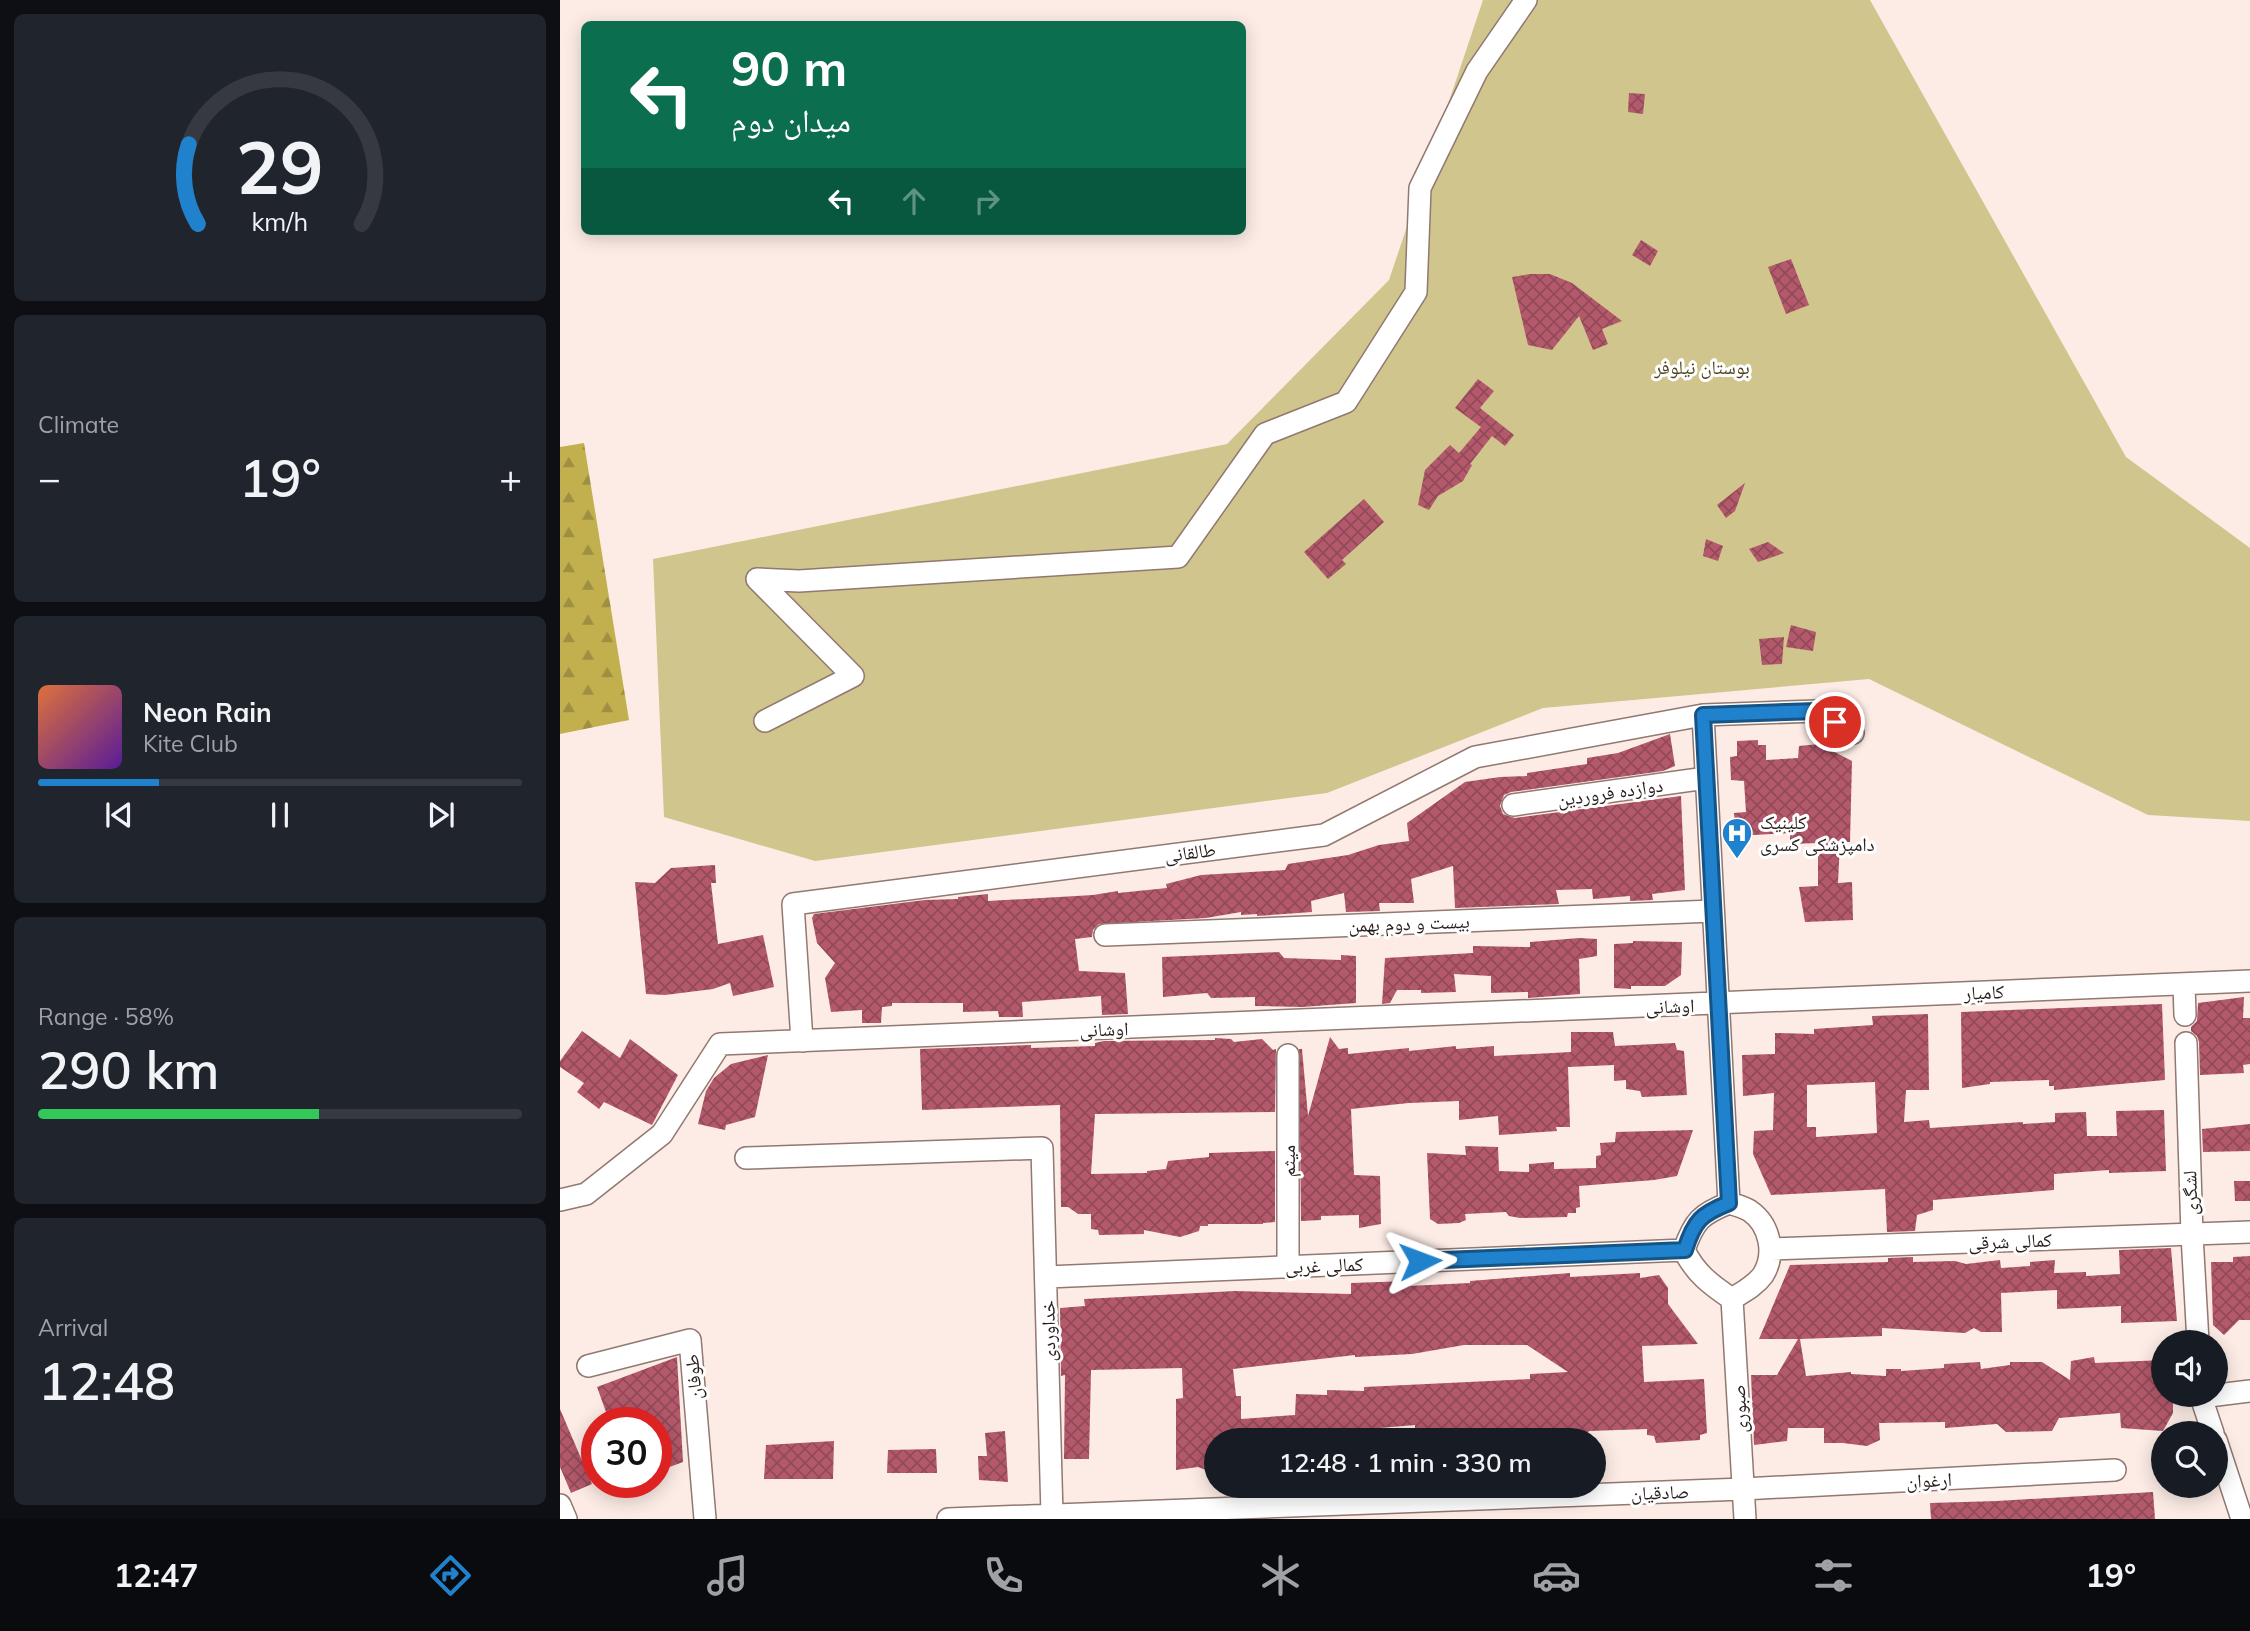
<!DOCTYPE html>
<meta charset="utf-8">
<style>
body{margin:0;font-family:Mulish,"Noto Naskh Arabic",sans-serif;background:#20242c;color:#f1f3f6;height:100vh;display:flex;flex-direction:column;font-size:26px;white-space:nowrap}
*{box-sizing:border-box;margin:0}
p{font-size:23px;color:#9ea1a6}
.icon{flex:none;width:38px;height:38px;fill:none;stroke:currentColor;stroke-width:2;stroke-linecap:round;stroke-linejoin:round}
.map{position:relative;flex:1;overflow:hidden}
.details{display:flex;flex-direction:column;gap:14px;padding:14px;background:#0d0f14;width:560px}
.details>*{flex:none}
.top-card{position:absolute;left:21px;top:21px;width:665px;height:214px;border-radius:10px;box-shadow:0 4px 18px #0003;background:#0b6e4f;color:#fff;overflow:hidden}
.buttons{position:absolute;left:1591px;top:1330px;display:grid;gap:14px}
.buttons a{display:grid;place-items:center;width:77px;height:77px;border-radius:50%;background:#171b24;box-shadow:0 4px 18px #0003;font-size:35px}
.speed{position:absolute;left:21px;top:1407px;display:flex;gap:14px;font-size:35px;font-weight:700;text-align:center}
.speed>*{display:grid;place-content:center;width:91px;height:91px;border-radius:50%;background:#171b24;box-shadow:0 4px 18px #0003;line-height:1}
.speed .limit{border:10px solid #d22;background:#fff;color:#111}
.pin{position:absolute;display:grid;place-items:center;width:60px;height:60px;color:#fff;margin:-30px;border:4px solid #fff;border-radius:50%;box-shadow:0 2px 7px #0007}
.me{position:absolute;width:77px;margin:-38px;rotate:87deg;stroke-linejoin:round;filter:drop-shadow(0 0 5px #0008)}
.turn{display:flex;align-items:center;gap:24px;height:147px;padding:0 35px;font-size:32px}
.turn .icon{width:91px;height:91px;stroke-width:2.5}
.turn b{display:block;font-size:49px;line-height:60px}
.lanes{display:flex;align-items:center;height:66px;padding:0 35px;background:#0003;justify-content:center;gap:35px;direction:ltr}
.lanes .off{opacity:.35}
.big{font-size:52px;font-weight:600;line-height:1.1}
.details .tile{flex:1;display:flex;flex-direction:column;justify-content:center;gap:10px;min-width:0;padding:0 24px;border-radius:10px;background:#20242c}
.details .dial{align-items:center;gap:0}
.dial svg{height:182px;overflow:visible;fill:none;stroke:#363941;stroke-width:7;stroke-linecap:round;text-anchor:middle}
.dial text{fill:#f1f3f6;stroke:none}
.song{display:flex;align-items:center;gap:21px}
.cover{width:84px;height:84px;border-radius:10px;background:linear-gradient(135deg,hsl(20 70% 55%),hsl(270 70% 35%))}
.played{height:7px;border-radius:4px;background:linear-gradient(90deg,#2081cd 25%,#363941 25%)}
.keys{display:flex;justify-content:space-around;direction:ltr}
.heat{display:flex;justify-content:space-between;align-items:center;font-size:38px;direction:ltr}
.charge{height:10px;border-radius:5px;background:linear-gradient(90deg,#34c759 58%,#363941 0)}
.trip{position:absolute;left:644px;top:1428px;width:402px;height:70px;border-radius:35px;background:#171b24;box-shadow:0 4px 18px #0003;font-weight:600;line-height:70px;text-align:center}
.menu{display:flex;height:112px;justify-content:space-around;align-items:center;background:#090b0e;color:#9ea1a6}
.menu .icon{width:49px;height:49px}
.menu .active{color:#2081cd}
.menu b{font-size:32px;color:#f1f3f6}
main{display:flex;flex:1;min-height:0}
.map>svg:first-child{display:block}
.green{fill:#d0c58d}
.forest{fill:url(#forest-firs)}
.building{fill:url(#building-cross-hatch);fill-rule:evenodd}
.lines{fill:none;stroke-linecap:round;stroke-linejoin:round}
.street-casing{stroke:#917870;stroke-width:24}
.street{stroke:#fff;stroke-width:21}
.route-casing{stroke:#155485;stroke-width:18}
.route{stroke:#2081cd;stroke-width:12}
.labels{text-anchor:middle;stroke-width:6;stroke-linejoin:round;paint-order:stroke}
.park-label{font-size:19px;fill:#4b431b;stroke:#fff}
.street-label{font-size:19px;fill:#281e1b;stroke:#fff}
.poi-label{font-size:19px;fill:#281e1b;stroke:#fff;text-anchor:start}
</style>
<main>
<section class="details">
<div class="tile dial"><svg viewBox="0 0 100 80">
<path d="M14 69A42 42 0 1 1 86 69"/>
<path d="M14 69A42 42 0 0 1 10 34" stroke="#2081cd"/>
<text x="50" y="56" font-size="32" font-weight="700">29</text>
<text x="50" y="72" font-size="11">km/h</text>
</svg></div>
<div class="tile"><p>Climate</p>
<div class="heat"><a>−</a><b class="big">19°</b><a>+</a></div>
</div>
<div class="tile">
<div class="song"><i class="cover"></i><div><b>Neon Rain</b><p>Kite Club</p></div></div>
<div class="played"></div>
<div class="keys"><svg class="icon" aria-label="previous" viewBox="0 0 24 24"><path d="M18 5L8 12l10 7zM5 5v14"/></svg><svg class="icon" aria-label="pause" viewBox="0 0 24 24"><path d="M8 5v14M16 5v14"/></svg><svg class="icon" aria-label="next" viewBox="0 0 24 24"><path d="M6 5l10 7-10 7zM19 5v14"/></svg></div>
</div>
<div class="tile"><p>Range · 58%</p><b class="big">290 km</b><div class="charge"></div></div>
<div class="tile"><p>Arrival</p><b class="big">12:48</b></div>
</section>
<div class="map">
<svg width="1690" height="1519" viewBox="0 0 1690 1519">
<defs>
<pattern id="forest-firs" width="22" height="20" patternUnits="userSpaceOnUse" patternTransform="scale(1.75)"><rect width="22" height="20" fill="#c2b04f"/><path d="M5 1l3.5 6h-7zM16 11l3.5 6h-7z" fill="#9e8f41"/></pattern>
<pattern id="building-cross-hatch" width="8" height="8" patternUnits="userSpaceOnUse" patternTransform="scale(1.75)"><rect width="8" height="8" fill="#b4596c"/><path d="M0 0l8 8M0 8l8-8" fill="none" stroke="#924958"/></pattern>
</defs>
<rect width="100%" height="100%" fill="#fdece6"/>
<!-- green -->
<path class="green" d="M923,0H1310L1566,457L1690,548V821L1588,815L1309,679L983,708L767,793L255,861L104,817L93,559L667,444L829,280Z"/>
<!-- forest -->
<path class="forest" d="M24,443L69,720L0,734V447Z"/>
<!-- building -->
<path class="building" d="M1069,93L1085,94L1083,114L1068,112Z
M1081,240L1098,251L1090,266L1072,255Z
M1231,259L1249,305L1226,314L1208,267Z
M970,274H990L1012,283L1062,321L1042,329L1048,344L1033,350L1019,316L992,350L968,345L952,277Z
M918,379L934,391L920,408L954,435L945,446L932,436L910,464L912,465L903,481L878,496L869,510L858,505L865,470L890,445L899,453L921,427L895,408Z
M1185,483L1175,511L1166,518L1157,505Z
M804,499L824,522L782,560L786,564L768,579L744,552Z
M1146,539L1163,546L1158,561L1143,556Z
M1208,542L1224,553L1198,562L1189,549Z
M1231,625L1256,632L1253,651L1226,647Z
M1224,637L1222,664L1202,665L1199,639Z
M1110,734L1115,766L1103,771L951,792L944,795L940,806L943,814L955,818L1121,796L1125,890L1092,894L1093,900L1070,901V896L1033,899L1032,889L996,890L999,904L895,908L893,866L851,879L854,903H819L820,911L786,912L784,893L751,901L752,912L697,916V914L681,915V912L646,918L539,924L533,930L532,937L515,939L519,971L565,973L568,1014L542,1015L541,996L462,1002L463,1017H439L438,1011L403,1012V1003H332V1006L322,1007L321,1023H302V1010L271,1012L265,978L275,963L257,943L252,918L254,914L365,900L398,899V897L428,894V901L533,895L558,891V893L607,888L606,884L641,875L725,870L728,864L788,855L819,845L849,841L847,823L905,782L940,777L967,776V773L1027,764V758L1058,753Z
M1198,740V745H1206V760L1238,758L1239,746L1259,744L1292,761L1290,842H1280L1278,883L1292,882L1293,920L1245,922L1239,887L1258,886V843L1230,844V833L1176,836L1174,813L1186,812L1184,781L1171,780L1170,757L1177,756V741Z
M155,865L156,883H151L158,944L203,935L214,987L173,996L170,983L153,989L105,995L86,994L75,882L95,883L111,868Z
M1019,938L1037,939V956L1019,959L1020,994L968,998V992L931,993V976L894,974L896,992L861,993V990H837L830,1003L822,1004L825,958L913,953V946L970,947V942Z
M1073,941L1122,942L1121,975L1105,986H1071V989L1054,988V944L1073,943Z
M719,952L724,958L781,960V955L796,956V1003L742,1007L695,1006V997L651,998L647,993L603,997L602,957Z
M1684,997L1683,1018H1690V1064L1683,1065L1684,1073L1640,1075L1639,1042L1637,1036L1631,1031V1027L1637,1021L1638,1003Z
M1602,1004L1605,1080L1494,1090V1086H1489V1080L1430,1082V1084L1402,1088L1401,1012Z
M1368,1014L1369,1090H1346L1344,1122L1369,1120L1370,1128L1463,1122V1124L1495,1122V1113L1526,1112L1527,1136H1557L1556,1111L1604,1110L1606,1171L1549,1173V1170L1494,1174V1190L1373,1200V1210L1357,1215L1355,1231L1327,1232L1325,1189L1211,1195L1193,1154L1194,1131L1213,1130L1214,1093L1183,1096L1182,1055L1215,1054V1033L1254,1034V1029L1313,1025L1312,1016ZM1315,1082L1317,1133L1256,1137V1127H1247V1085Z
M22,1031L60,1058L70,1039L118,1075L92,1125L44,1102L39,1109L17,1092L24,1083L0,1067V1061Z
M1011,1032H1053L1055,1046L1115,1043L1117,1050L1124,1051L1127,1095L1082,1097L1080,1091L1066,1089V1080L1054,1081V1065L1008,1067L1010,1127H996L997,1131L939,1135L938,1116L899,1120V1101L849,1103L791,1109L794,1175L820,1176L821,1224L799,1228V1215L761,1216V1220L741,1221L739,1049H742L748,1116L770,1037L779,1049L788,1048V1054L849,1048V1051L896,1046V1049L934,1046V1056L1011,1052Z
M655,1038L671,1039L674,1042L702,1039L713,1050L716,1049L715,1112L535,1114L531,1174L587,1173V1171L606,1169L608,1161L649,1157V1153L715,1151V1222L703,1223V1224H648V1226H640L639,1231L620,1237L584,1230V1234L539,1235L538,1230L531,1229V1214H518L508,1207H501L500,1105L362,1110L360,1049L471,1045V1048L535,1046V1043L544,1041L655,1040Z
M208,1055L195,1117L166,1125L165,1130L138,1124L146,1091L154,1078L171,1064Z
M1690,1124V1151L1643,1152L1642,1129Z
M1133,1130L1117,1176L1094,1180L1019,1186L1020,1207L1016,1208V1213H1008L1007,1217L960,1218L949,1216L946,1212L905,1214L906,1220L899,1223L878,1224L870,1219L867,1153L906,1155L905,1146L938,1147L939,1171L969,1172V1164L994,1162V1169L1036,1168V1156L1041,1155L1040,1143L1055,1142L1056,1132Z
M1674,1181H1690V1201H1675Z
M1611,1248L1617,1321L1561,1323V1306L1497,1309V1290L1441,1293L1442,1332H1421L1414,1328L1405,1333L1322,1328V1336L1240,1339L1246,1376L1291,1372V1374L1326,1376V1369H1341V1371L1384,1368V1364L1420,1362L1421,1369L1450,1365V1362H1482L1510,1380L1511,1361L1534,1357L1535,1363L1603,1360V1395H1613V1413L1603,1431L1561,1428L1560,1413L1499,1418L1492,1431L1446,1432L1437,1424L1385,1428V1422L1319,1423L1320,1440L1307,1446L1283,1443H1264V1428H1228L1227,1441L1194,1445L1191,1375H1217L1238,1339H1199L1230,1265L1328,1262V1258L1353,1257V1262L1395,1261L1406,1264L1440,1260L1441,1268L1470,1266V1262L1495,1260L1494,1273L1526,1272V1276L1560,1274L1559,1250Z
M1690,1256V1320H1679L1664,1335L1653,1325L1651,1262H1673V1257Z
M1010,1273V1277L1080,1273V1278L1099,1275L1108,1288V1304L1138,1344L1082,1346L1084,1382L1144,1379L1147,1433L1140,1435V1440L1096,1443L1094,1436L1087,1435V1429L1029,1431L1026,1437L955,1440H855V1425L796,1430V1440H656V1467L649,1471L638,1467L616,1470V1399L623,1398L622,1368L531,1370L529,1459H504L505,1375L501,1376L500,1308L525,1306L524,1299L675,1291L791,1294V1283L848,1281V1286L910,1283V1281ZM904,1345H967L1008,1372L970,1374V1379L804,1387V1391L767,1390V1395L736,1394L735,1415L681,1419V1396H676L673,1369L795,1355V1357L852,1354Z
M117,1357L123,1462L96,1472V1423H50L37,1387Z
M0,1409L32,1484L11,1493L0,1467Z
M445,1431L448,1482L419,1480L418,1456H427L425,1433Z
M274,1441L273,1479H204L206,1445Z
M376,1449L377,1473H327L328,1450Z
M1593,1492L1595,1519H1371L1370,1503L1437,1501Z"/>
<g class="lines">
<!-- street casing -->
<g class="street-casing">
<path id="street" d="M1143,715L1169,1203
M205,721L293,676L197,579L239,581L618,557L705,434L786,402L856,292L860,188L917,71L966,0
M953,805L1146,778
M545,935L1153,911
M1624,984L1625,1015
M242,1041L233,904L764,835L915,757L1143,715L1257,711L1293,733
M1626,1043L1632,1235L1638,1342
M186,1158L482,1148L492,1515
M0,1200L26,1194L102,1134L160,1044L1690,981
M1169,1203C1176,1205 1184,1207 1190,1211C1210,1225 1216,1254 1203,1275C1195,1286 1183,1292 1172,1299C1151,1285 1135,1273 1124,1250C1134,1221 1141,1214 1169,1203Z
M1211,1249L1690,1232
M728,1267V1055
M487,1277L1124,1250
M1172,1299L1185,1519
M28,1366L130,1340L145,1519
M1653,1433L1641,1397L1690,1391
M1656,1440L1682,1519
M0,1505L6,1519
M388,1519L1183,1489L1555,1470"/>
</g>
<!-- street -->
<use href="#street" class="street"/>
</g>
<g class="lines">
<!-- route casing -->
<g class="route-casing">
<path id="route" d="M860,1261L1125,1250C1134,1221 1141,1214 1169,1203L1143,715L1257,711L1275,722"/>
</g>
<!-- route -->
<use href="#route" class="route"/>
</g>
<!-- icons -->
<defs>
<g id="hospital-pin" transform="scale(1.575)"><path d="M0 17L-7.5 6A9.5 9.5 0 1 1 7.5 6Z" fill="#2081cd" stroke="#fff"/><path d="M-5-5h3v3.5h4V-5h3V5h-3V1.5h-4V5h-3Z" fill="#fff"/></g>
</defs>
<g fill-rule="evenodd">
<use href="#hospital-pin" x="1177" y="833"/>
</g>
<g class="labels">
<!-- park labels -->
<g class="park-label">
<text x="1142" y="374">بوستان نیلوفر</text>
</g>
<!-- street labels -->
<g class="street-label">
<text transform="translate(1050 792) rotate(-8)" y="7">دوازده فروردین</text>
<text transform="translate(630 852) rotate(-7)" y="7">طالقانی</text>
<text transform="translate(849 923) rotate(-2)" y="7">بیست و دوم بهمن</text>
<text transform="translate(1424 992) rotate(-2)" y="7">کامیار</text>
<text transform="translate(1110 1006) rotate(-2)" y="7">اوشانی</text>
<text transform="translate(544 1029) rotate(-2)" y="7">اوشانی</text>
<text transform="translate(728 1161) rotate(-90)" y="7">میثم</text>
<text transform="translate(1630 1193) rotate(-92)" y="7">لشگری</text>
<text transform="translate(1450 1241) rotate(-2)" y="7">کمالی شرقی</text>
<text transform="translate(764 1265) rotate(-2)" y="7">کمالی غربی</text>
<text transform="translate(488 1331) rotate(-91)" y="7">خداوردی</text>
<text transform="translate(133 1377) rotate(-95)" y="7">طوفان</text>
<text transform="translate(1179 1409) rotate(-93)" y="7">صبوری</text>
<text transform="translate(1369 1480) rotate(-3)" y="7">ارغوان</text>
<text transform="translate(1100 1492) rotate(-2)" y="7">صادقیان</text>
</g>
<!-- poi labels -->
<g class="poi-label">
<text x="1200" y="829">کلینیک<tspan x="1200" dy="22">دامپزشکی کسری</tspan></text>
</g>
</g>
</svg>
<div class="buttons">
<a><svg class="icon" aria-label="sound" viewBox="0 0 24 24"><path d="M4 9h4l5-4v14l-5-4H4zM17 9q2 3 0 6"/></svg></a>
<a><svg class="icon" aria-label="search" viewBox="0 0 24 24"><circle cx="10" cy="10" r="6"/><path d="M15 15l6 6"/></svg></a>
</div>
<div class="speed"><div class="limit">30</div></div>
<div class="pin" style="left:1275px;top:722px;background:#d93025"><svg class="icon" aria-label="arrive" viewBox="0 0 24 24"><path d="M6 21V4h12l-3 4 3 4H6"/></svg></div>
<svg class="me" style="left:860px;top:1261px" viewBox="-20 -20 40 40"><path d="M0-17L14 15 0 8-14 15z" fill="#2081cd" stroke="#fff" stroke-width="4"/></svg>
<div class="trip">12:48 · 1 min · 330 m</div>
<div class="top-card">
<div class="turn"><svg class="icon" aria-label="left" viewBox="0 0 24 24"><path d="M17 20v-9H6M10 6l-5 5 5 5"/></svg><div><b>90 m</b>میدان دوم</div></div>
<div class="lanes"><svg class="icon" aria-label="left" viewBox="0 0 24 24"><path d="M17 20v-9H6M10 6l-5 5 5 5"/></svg><svg class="icon off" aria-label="ahead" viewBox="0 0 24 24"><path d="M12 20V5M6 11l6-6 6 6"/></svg><svg class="icon off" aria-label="right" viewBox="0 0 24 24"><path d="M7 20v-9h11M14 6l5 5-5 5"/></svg></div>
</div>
</div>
</main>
<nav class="menu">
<b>12:47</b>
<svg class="icon active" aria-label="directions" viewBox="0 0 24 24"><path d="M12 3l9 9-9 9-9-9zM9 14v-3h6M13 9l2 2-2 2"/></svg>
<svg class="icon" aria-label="music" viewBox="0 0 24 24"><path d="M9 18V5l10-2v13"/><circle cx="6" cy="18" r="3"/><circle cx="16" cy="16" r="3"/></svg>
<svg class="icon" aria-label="phone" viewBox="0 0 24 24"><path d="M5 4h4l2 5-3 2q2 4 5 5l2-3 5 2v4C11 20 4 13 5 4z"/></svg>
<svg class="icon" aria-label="climate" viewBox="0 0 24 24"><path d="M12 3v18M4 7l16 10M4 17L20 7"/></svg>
<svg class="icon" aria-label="car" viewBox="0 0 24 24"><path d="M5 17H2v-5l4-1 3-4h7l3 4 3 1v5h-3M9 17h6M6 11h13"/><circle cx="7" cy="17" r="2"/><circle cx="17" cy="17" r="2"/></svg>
<svg class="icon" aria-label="filters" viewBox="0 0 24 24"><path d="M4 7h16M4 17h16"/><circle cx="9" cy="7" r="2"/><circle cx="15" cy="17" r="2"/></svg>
<b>19°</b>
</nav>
